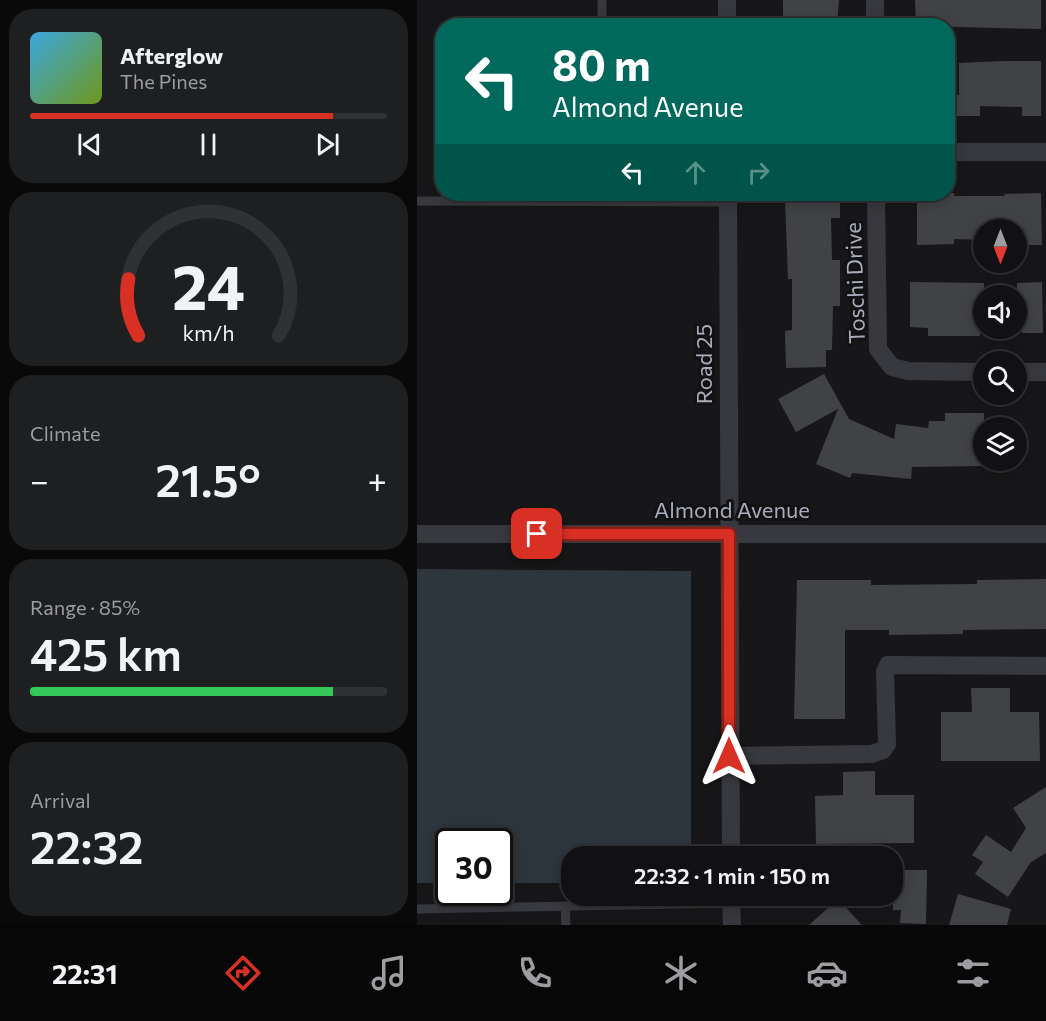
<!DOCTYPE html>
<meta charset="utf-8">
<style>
body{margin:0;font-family:Commissioner,sans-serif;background:#1e1f21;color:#f1f3f6;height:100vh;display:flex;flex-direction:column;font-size:22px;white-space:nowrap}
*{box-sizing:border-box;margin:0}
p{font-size:20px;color:#9c9da0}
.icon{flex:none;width:33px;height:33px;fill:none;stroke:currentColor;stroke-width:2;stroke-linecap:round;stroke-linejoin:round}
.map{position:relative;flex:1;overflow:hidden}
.side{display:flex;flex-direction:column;gap:9px;padding:9px;background:#09090a;width:417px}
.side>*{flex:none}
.hud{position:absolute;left:18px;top:18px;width:520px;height:183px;border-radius:24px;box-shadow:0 3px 15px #0003,0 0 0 2px #303133;background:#00695c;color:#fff;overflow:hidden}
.needle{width:39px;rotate:180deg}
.controls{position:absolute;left:556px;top:219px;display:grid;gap:12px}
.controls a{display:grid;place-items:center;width:54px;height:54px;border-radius:50%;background:#111113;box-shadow:0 3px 15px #0003,0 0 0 2px #303133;font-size:30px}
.speed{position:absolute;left:18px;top:828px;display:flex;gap:12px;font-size:30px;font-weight:700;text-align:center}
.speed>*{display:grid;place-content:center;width:78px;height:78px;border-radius:50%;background:#111113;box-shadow:0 3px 15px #0003,0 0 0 2px #303133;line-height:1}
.speed .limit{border:3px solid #111;border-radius:9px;background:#fff;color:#111}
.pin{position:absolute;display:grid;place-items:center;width:51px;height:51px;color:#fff;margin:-26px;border-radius:12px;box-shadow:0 3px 9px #0006}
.me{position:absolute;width:66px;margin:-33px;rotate:0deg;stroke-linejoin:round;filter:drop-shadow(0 0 4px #0008)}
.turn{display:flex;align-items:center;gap:21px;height:126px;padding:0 18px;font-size:27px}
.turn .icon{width:78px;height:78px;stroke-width:2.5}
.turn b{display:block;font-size:42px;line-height:51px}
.lanes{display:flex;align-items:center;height:57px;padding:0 18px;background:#0003;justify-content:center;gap:30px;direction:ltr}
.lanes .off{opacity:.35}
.big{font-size:45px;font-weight:600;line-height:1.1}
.side .widget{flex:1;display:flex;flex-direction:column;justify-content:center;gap:9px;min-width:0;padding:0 21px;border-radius:24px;background:#1e1f21}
.side .dial{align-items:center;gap:0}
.dial svg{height:156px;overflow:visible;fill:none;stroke:#303133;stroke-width:7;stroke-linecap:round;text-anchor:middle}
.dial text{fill:#f1f3f6;stroke:none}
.song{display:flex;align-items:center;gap:18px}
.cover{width:72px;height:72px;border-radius:9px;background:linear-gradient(135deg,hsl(200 70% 55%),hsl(80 70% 35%))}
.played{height:6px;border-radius:3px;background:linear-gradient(90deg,#d93025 85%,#303133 85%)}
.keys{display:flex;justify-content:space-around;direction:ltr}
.heat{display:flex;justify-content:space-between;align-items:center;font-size:33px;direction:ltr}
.charge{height:9px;border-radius:4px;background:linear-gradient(90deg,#34c759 85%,#303133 0)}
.trip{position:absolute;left:144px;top:846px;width:342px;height:60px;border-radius:24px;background:#111113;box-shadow:0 3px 15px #0003,0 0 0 2px #303133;font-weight:600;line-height:60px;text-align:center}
.tab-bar{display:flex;height:96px;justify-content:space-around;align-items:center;background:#070708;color:#9c9da0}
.tab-bar .icon{width:42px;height:42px}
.tab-bar .selected{color:#d93025}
.tab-bar b{font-size:27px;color:#f1f3f6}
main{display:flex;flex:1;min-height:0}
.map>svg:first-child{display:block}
.water{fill:#2d353d}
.building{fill:#414246}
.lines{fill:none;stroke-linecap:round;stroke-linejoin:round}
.service{stroke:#38393e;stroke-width:9}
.minor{stroke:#38393e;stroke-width:18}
.route-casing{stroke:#8d1f18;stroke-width:15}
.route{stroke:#d93025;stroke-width:10}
.labels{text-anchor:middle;stroke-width:6;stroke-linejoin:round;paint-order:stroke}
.street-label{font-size:22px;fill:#a9adb9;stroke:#121214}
</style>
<main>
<section class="side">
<div class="widget">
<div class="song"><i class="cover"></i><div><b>Afterglow</b><p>The Pines</p></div></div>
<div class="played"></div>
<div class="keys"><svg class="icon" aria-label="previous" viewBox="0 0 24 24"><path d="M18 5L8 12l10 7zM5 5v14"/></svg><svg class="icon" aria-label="pause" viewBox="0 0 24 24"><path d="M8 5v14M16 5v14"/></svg><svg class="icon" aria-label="next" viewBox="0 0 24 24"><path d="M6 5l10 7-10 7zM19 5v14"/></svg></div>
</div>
<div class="widget dial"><svg viewBox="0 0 100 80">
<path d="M14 69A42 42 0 1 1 86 69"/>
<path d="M14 69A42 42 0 0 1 9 40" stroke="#d93025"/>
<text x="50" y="56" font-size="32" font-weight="700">24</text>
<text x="50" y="72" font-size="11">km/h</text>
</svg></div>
<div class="widget"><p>Climate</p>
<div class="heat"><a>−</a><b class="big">21.5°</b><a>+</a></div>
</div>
<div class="widget"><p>Range · 85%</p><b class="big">425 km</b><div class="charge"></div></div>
<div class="widget"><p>Arrival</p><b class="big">22:32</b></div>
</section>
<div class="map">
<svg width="629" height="925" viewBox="0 0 629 925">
<rect width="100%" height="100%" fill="#171719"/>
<!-- water -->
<path class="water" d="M0,569L274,571V856H154V883H83L82,842H32L31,883H0Z"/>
<!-- building -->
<path class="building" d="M366,0H422L420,26H374V16H366Z
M498,0H624V29L499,26Z
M587,61H624V116H605V107L563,106V116H531V95H542V63Z
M537,193V196H588L587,194L624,193L625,245H600V230H567V240L537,239V244L500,245V201H515V194Z
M423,198V218H414L415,260H423V306H416L415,350H409V367L369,368L368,331L375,330V279H371L368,199Z
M493,282L567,283V329H563V336H511V328L493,327Z
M625,282L626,333H605V329H600V283Z
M407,374L432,419L477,439L479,424L511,428L512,421H528V413H567V466L495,467L494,479L435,473L433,478L399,464L421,409L379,432L361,399Z
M629,579V629L546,630V634L472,635V630H428V719H377L380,580H454V585L560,584V580Z
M554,688H593V712H622L623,761H524V712H555Z
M458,771V795H497V843L399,844L398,796L426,795V772Z
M629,787V853L614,862L591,897L558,874L566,862L555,855L569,835L594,852L609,828L596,808Z
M485,870H510L509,924L483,923L484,910H476V875H485Z
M541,894L594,909L590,925H532Z
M421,899L445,925H392Z"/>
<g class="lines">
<!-- service -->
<path class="service" d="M185,0V26
M0,201L311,202
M148,906L149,925
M0,909L315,903"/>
<!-- minor -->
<path class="minor" d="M310,0V26
M458,0V26
M531,152H629
M311,194L314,856
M459,194L461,349L475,367L491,371L567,372
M600,372H629
M0,534H629
M312,756L455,754L466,750L470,744L468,672L471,665L629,666
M314,896L315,925"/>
</g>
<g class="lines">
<!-- route casing -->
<g class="route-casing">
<path id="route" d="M120,534H312V756"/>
</g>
<!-- route -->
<use href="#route" class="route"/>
</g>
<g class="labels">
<!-- street labels -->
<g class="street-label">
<text transform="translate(438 283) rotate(-92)" y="8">Toschi Drive</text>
<text transform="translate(287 364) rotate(-90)" y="8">Road 25</text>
<text x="315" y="518">Almond Avenue</text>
</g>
</g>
</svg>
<div class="controls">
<a><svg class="needle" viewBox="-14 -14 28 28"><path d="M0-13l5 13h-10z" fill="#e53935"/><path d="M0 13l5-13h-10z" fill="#9c9da0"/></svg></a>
<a><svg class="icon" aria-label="sound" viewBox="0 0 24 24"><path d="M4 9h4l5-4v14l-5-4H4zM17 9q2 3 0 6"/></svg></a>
<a><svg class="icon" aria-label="search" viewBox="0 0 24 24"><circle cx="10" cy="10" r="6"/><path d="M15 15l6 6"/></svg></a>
<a><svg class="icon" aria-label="layers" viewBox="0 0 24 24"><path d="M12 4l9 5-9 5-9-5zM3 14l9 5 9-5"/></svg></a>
</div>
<div class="speed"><div class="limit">30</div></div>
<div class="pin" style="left:120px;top:534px;background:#d93025"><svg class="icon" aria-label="arrive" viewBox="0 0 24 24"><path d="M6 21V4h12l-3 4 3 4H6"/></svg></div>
<svg class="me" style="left:312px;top:756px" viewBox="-20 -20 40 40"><path d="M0-17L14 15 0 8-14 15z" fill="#d93025" stroke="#fff" stroke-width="4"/></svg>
<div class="trip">22:32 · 1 min · 150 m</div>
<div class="hud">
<div class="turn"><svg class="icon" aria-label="left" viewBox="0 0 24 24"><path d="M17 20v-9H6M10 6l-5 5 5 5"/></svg><div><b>80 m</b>Almond Avenue</div></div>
<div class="lanes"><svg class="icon" aria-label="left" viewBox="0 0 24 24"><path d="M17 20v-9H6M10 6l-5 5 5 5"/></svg><svg class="icon off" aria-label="ahead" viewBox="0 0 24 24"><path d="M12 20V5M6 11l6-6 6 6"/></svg><svg class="icon off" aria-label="right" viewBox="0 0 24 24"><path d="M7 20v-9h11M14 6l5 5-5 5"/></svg></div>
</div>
</div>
</main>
<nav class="tab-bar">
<b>22:31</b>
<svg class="icon selected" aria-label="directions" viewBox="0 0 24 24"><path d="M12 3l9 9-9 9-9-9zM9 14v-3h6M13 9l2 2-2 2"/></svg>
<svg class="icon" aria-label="music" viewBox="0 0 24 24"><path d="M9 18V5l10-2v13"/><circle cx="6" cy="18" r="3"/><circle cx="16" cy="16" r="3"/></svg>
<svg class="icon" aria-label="phone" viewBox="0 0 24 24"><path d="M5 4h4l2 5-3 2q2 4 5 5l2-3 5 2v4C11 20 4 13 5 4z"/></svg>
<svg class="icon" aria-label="climate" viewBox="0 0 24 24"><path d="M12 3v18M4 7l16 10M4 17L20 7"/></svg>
<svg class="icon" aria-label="car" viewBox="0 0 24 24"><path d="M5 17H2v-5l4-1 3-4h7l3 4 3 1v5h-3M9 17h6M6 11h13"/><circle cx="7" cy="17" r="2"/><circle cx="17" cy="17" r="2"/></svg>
<svg class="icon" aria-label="filters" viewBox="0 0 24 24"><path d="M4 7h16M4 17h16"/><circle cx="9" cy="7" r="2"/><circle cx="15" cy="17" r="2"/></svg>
</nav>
